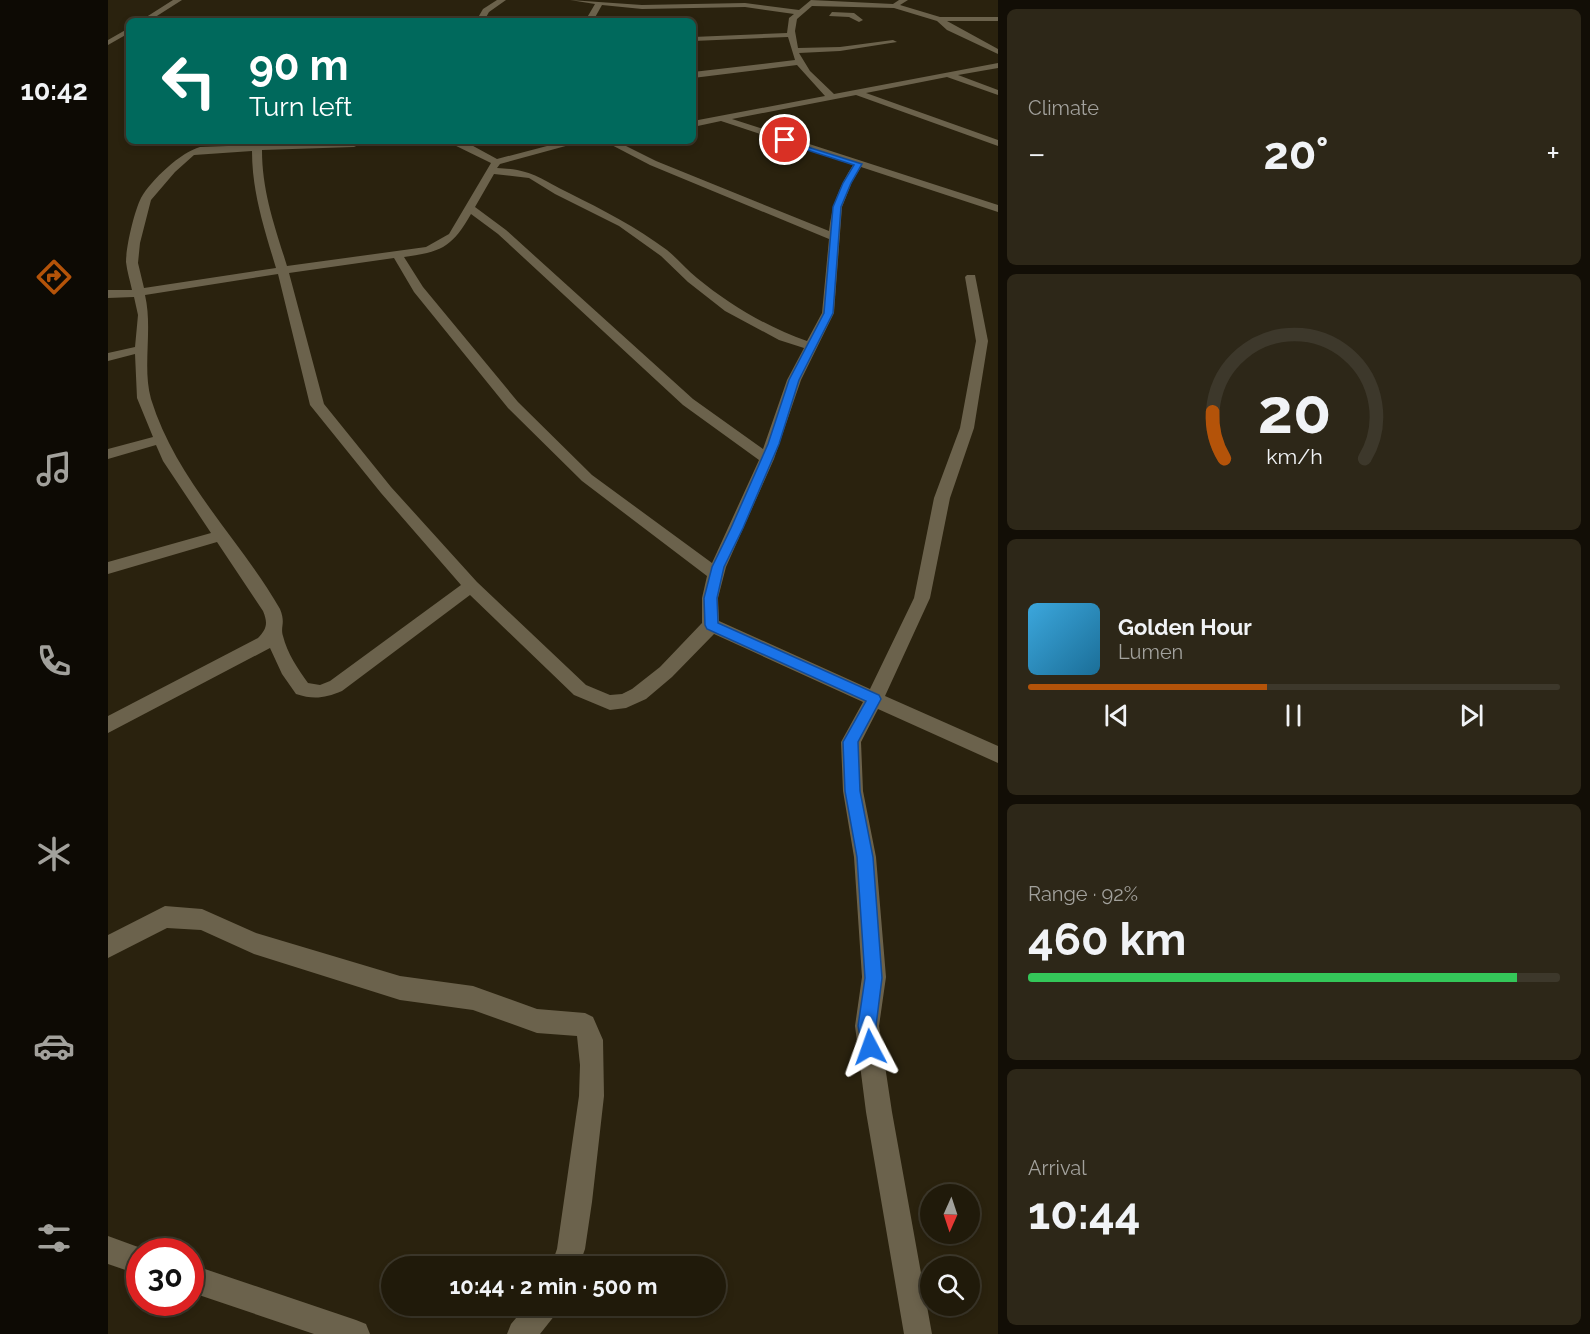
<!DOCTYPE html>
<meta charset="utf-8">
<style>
body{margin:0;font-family:Raleway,sans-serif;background:#2d2718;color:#f1f3f6;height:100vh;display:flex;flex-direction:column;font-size:22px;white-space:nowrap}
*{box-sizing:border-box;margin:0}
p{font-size:20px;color:#a2a19c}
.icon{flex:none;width:33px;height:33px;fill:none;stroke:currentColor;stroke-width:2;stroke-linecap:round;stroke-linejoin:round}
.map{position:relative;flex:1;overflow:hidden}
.sheet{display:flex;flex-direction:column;gap:9px;padding:9px;background:#120e06;width:592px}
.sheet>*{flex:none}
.top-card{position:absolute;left:18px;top:18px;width:570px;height:126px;border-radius:9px;box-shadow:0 3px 9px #0003,0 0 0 2px #3d382b;background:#00695c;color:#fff;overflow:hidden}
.needle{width:39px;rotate:183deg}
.controls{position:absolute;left:812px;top:1184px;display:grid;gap:12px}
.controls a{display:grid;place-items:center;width:60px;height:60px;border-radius:50%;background:#201a0a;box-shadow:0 3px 9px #0003,0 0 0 2px #3d382b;font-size:30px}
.speed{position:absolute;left:18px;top:1238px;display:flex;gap:12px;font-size:30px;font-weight:700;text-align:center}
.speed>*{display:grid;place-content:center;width:78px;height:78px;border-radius:50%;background:#201a0a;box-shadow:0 3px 9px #0003,0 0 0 2px #3d382b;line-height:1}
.speed .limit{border:9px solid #d22;background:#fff;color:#111}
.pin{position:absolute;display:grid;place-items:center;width:51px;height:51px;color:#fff;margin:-26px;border:3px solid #fff;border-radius:50%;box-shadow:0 2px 6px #0007}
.me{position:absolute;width:66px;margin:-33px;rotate:356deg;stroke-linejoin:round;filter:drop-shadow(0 0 4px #0008)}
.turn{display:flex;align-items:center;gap:21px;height:126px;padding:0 24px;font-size:27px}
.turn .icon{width:78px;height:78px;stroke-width:2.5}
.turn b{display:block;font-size:42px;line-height:51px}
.big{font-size:45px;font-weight:700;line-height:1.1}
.sheet .widget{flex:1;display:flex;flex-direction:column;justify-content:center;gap:9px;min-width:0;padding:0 21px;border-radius:9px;background:#2d2718}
.sheet .dial{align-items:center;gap:0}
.dial svg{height:156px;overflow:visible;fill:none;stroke:#3d382b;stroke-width:7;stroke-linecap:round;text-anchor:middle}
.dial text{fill:#f1f3f6;stroke:none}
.song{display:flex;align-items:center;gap:18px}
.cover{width:72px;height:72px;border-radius:9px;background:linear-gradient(135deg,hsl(200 70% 55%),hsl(200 70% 35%))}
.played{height:6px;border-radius:3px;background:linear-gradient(90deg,#b45309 45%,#3d382b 45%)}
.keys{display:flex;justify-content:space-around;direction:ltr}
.heat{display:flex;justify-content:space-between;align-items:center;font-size:33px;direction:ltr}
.charge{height:9px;border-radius:4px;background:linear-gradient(90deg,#34c759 92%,#3d382b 0)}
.trip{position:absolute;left:273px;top:1256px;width:345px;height:60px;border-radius:30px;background:#201a0a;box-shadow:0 3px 9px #0003,0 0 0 2px #3d382b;font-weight:700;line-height:60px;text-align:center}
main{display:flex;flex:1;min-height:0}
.tab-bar{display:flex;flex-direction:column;width:108px;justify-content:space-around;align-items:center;background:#0d0a04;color:#a2a19c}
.tab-bar .icon{width:42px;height:42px}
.tab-bar .selected{color:#b45309}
.tab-bar b{font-size:27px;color:#f1f3f6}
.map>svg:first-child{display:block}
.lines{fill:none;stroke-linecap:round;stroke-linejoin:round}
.street{fill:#6b624c;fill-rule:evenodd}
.route{fill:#1a73e8;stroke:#114b97;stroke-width:1.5}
</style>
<main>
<nav class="tab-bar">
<b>10:42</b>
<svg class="icon selected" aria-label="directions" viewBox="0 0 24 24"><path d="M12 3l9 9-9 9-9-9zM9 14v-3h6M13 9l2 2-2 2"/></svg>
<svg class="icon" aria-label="music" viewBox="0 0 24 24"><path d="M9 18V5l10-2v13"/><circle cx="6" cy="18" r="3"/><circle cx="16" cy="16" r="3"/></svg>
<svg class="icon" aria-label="phone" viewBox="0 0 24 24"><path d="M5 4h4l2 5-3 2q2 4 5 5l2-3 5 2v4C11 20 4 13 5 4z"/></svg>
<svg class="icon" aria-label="climate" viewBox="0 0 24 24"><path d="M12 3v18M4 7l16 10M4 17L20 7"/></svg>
<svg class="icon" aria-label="car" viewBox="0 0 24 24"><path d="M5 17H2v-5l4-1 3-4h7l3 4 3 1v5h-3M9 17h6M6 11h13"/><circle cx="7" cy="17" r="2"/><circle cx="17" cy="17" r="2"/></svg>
<svg class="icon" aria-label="filters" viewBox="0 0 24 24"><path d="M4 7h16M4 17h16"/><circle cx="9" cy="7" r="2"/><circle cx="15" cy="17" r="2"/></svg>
</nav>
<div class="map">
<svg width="890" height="1334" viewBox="0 0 890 1334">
<rect width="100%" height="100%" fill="#2a220e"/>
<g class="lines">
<!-- street -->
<path class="street" d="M65,0H74L41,21H32Z
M389,0H398L381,12L376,21H368L375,9Z
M462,0L534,5L637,3L691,10L703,0L785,4L791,0H800L792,5L832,17H890V21H839L890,49V54L839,30L829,21L786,8L704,6L689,19L687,31L690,48L732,47L785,40L789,42L732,51L691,53L702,71L726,94L890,63V68L850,75L890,90V95L839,77L758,93L890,140V146L748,95L624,119L890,205V212L753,167L744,182L734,207L726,313L693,380L666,459L618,567L610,598L611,621L762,689L806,598L826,498L852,428L868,341L857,277L859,275H867L880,341L866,428L842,498L822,598L777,696L890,746V763L770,709L753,742L755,791L768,857L778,977L771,1026L784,1112L824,1334H796L758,1112L747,1026L754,977L746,857L735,791L733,742L755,702L606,634L564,677L538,699L518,708L502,710L466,695L362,595L234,691C217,698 206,700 188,694L174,674L162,648L0,733V716L150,638C159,629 160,623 155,611L109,542L0,574V562L103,533L55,461L48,445L0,459V449L45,437L29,398L27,354L0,361V353L27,347L30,315L26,297L0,298V290H24C22,281 19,271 18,262C18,247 26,212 33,198C43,180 73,152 92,147L259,141L246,147L154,150C154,192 167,227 179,266L318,247L341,234L383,163L338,141H356L389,159L458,141H476L392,164L389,168C426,170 430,178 461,193C495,210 528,227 559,250C570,259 579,270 589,278C622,305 659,327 699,341L714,313L721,239L542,165L496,141H508L548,161L721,231C724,205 731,187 745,165L613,121L585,127V121L717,96L689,65L585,78V72L687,60L680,37L585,41V37L679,33L681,18L686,14L637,7L534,9L494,5L485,21H477L487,4ZM144,151C144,192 156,228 168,268L36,288L30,263L32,243L43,200L67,172L86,155ZM386,174L421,178L447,194L511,226L553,256L580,282L617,311L671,340L696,348L679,380L655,449L585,399L398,230L367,207ZM363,214L390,234L575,405L651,460L604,563L484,475L410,402L315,287L296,257C334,252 344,247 363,214ZM286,258L306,292L400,408L474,481L599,576L594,598V623L552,667L524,689L514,694L502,695L478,685L369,582L283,487L216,404L181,273ZM170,274L202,405L273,493L353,585L222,681L212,685L200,683C190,669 179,653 175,636C172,626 178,624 172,609C131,538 68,480 43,399C34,367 45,329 37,295Z
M724,12L746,13L755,20L751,22L741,17L721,16Z
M21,28V33L0,45V40Z
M57,906L94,909L148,933L292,976L365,986L429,1009L477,1013L485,1017L495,1040L496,1096L484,1202L477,1249L471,1266H443L449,1249L471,1096L472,1065L469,1036L429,1033L365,1010L292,1000L146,954L93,930L59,928L0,958V935Z
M0,1236L41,1251H32V1275L0,1264Z
M82,1264L248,1320L258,1324L262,1334H206L82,1292Z
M419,1305H451L447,1315L432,1334H399L403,1324Z"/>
</g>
<!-- route -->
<path class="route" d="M674,139L754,164L743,183L733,207L725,313L691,380L671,444L635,528L616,567L609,598L610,623L771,695L773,699L750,742L752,791L765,857L774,978L768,1026L771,1047L768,1054L762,1056L756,1054L750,1026L757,978L749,857L737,791L735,742L758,701L599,629L597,625L596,598L604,567L623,528L660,444L681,380L716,313L725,207L735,183L746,165L674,142Z"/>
</svg>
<div class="controls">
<a><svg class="needle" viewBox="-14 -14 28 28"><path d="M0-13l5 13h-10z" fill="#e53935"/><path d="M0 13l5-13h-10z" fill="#a2a19c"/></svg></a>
<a><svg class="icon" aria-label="search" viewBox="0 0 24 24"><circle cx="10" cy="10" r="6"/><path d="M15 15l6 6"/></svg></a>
</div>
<div class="speed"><div class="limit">30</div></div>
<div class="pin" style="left:677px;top:140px;background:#d93025"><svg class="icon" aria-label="arrive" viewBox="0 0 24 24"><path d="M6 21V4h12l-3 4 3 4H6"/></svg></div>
<svg class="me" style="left:762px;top:1047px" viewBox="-20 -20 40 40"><path d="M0-17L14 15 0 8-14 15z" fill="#1a73e8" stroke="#fff" stroke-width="4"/></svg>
<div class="trip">10:44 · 2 min · 500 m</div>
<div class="top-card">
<div class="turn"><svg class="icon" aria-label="left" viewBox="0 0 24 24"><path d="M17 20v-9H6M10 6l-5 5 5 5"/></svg><div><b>90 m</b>Turn left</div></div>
</div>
</div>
<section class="sheet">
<div class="widget"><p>Climate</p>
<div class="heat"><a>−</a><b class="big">20°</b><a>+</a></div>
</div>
<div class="widget dial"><svg viewBox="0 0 100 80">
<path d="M14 69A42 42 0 1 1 86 69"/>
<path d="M14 69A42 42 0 0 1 8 45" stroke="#b45309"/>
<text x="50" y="56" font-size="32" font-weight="700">20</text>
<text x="50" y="72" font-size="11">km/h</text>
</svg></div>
<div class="widget">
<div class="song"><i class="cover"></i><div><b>Golden Hour</b><p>Lumen</p></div></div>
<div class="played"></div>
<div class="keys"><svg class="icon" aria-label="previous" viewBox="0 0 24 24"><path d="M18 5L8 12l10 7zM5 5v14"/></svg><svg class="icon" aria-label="pause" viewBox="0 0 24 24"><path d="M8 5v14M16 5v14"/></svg><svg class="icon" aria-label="next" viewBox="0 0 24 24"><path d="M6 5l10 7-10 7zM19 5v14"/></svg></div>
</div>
<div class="widget"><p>Range · 92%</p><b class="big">460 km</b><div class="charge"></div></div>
<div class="widget"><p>Arrival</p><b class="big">10:44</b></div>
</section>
</main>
